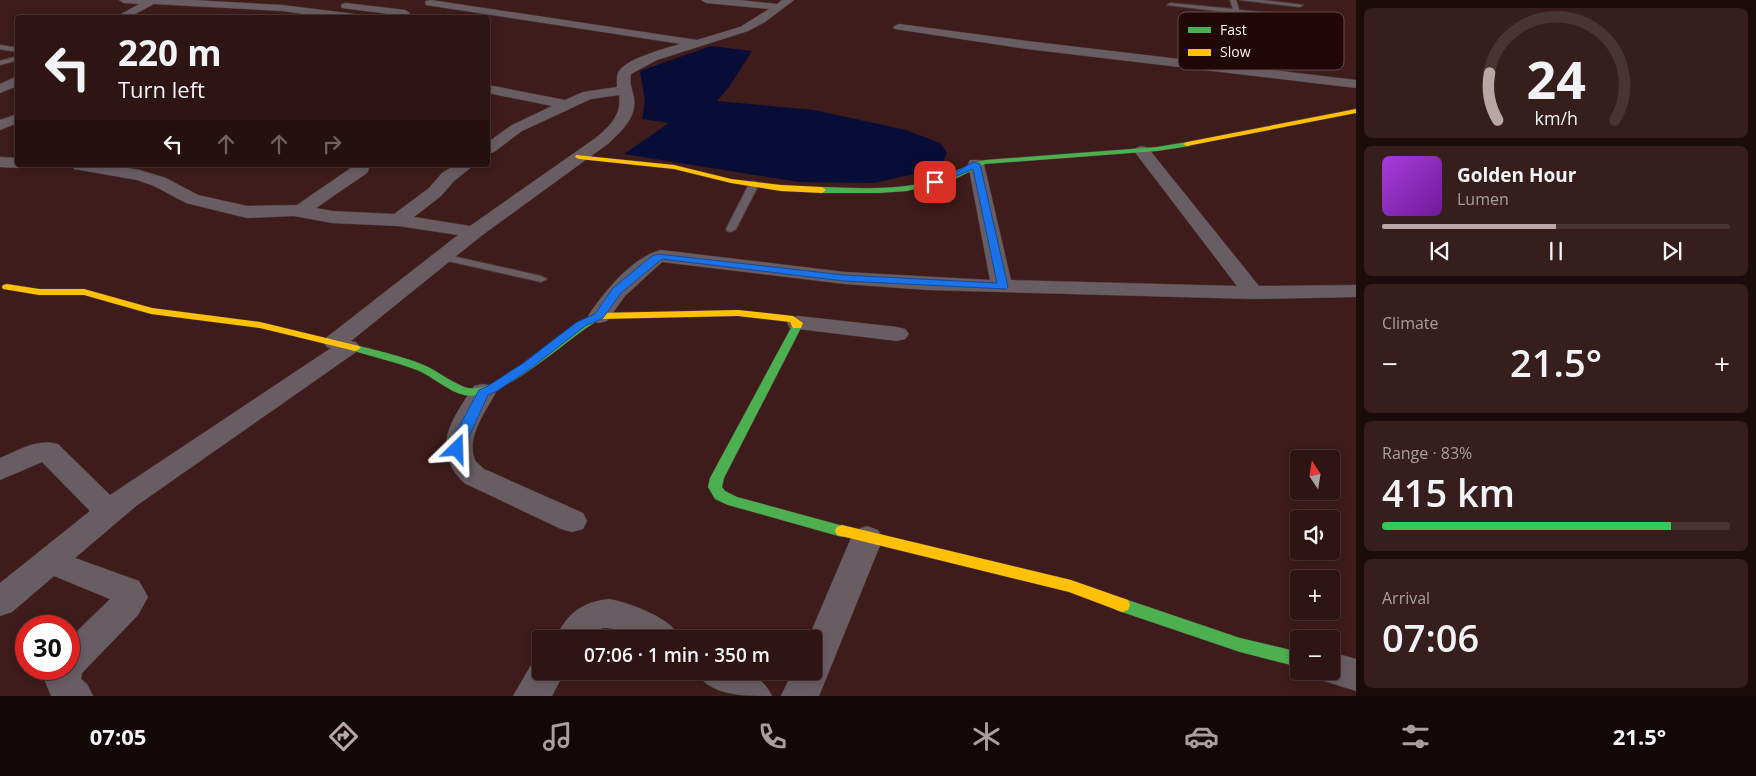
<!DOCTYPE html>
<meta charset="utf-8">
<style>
body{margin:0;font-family:"Open Sans",sans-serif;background:#361e1d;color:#f1f3f6;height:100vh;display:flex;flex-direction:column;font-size:19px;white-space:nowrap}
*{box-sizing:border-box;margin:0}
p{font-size:16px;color:#a79fa0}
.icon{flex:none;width:28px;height:28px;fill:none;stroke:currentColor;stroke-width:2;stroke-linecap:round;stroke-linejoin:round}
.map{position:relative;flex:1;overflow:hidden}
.side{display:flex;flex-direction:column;gap:8px;padding:8px;background:#190c0b;width:400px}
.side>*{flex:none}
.hud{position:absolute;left:15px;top:15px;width:475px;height:152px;border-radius:5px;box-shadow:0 2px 8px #0003,0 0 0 1px #493434;background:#2e1514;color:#f1f3f6;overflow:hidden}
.needle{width:32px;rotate:348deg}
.fabs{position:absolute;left:1290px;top:450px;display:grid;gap:10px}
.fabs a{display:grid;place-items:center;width:50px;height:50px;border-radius:5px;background:#2e1514;box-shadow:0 2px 8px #0003,0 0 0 1px #493434;font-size:25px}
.speed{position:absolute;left:15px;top:615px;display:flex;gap:10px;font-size:25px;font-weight:700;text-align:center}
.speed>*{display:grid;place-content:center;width:65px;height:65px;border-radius:50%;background:#2e1514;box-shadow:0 2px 8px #0003,0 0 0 1px #493434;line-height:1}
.speed .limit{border:8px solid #d22;background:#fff;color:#111}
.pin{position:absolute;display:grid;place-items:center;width:42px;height:42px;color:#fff;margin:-21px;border-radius:10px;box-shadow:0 2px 8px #0006}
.me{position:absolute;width:55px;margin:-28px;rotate:22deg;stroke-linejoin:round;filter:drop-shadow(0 0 4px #0008)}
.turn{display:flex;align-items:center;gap:18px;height:105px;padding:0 20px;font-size:22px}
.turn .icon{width:65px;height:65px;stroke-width:2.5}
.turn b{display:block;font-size:35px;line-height:42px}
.lanes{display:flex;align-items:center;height:48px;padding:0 20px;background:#0003;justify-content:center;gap:25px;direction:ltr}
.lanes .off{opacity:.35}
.big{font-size:38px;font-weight:600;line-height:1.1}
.side .card{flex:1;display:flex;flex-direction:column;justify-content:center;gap:8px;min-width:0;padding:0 18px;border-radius:8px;background:#361e1d}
.side .dial{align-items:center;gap:0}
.dial svg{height:130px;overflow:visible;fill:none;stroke:#493434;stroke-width:7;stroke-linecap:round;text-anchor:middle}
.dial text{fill:#f1f3f6;stroke:none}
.song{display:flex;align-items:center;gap:15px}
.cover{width:60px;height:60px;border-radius:8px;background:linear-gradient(135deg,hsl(280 70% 55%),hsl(280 70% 35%))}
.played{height:5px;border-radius:2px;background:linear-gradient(90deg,#b8a7a6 50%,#493434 50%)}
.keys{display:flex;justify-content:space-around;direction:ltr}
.heat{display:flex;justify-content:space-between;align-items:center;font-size:28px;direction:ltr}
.charge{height:8px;border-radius:4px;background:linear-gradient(90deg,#34c759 83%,#493434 0)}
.trip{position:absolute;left:532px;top:630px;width:290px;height:50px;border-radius:5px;background:#2e1514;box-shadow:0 2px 8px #0003,0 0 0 1px #493434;font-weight:600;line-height:50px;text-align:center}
.dock{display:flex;height:80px;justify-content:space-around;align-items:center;background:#120808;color:#a79fa0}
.dock .icon{width:35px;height:35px}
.dock .on{color:#b8a7a6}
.dock b{font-size:22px;color:#f1f3f6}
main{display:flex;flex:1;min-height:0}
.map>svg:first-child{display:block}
.water{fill:#080d38}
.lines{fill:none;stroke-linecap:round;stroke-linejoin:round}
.lane-casing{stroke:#513837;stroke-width:2}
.street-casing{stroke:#513837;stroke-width:1}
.fast-casing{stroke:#513837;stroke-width:1}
.slow-casing{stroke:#513837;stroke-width:1}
.lane{fill:#685d63;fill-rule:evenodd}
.street{fill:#685d63;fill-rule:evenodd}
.fast{fill:#4caf50;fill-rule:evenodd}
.slow{fill:#ffc107;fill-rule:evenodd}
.route{fill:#1a73e8;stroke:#114b97}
.key{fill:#210706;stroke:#624e4c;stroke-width:1}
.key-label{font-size:14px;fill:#faf2f1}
</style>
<main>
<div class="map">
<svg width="1356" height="696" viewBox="0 0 1356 696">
<rect width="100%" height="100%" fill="#3d1c1b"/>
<!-- water -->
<path class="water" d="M711,46L752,51L729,87L717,101L814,110L906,130L940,143L947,153L940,168L874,183L799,182L624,154L669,123L642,119L645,101L640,71Z"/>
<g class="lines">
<!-- lane casing -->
<g class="lane-casing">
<path id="lane" d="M1230,0H1236L1239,10L1318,18L1316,21L1240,13L1244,39L1306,47L1312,50L1322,63L1321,64L1307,66L1247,58L1248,70L1243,71L1238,42L1183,34L1186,32L1238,38L1234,13L1167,5L1170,3L1233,9ZM1245,43L1302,50L1308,52L1314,61L1246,54Z
M1240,0H1262L1303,5L1300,7Z
M0,45L18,48V52L0,49Z
M18,56V60L0,65V61Z
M754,181L759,184L736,229L731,232L727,231L726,229L749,184Z
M443,254L541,276L547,279L541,282L439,259L438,257L439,255Z"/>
</g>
<!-- street casing -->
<g class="street-casing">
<path id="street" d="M119,0H192L282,5L363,15L368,18H332L282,11L154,4L128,18H114L139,4L124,3Z
M431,0L697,40L740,27L769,9L706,3L701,0H739L777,4L782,0H794L765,22L748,31L657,60L631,74C629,82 632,89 634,97C637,117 622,131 609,143L481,236L351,341L356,342L360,347L356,352L136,506L75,558L139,581L148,597L138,615L82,673L81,679L87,684L93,696H51L45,681L47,669H69V639L110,599L54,576L12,612L0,616V583L90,511L42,462L0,480V458C19,450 37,438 58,444L110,495L331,348L327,347L323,342L327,337L458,235L398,226L332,223L294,216L247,218L186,203L154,186L137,180L80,170L74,169L72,165H110L140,170L166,178L198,195L247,206L297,205L355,165H365L369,169L367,173L316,208L332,211L394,214L429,188L442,173L455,165H474L454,181L441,196L414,217L470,226L597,137C611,125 622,114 619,95L591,99L522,131L494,152L488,154V142L512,125L552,106L488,93V85L565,100L583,92L617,87C617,82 616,76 619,71C628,58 666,48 681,44L426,5L425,3L426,1Z
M346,3L405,10L410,13L405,16L342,8L341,6L342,4Z
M899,24L1027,41L1356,80V88L1027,49L895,29L893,27Z
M18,76V86L0,93V84Z
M18,114V123L0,130V120Z
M1142,146L1148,148L1259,286L1356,285V297L1253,299L928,290L845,284L662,262L625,296L607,321L599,323L591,321L588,316C604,292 632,257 661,250L845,272L990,280L968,164L970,160H982L984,164L1011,280L1237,286L1134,151L1136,148Z
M0,157L18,158V165H25L18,168L0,167Z
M798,316L897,327L905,329L909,334L905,339L897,341L790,328L787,323L790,318Z
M483,384L492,386L496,392C487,410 467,435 474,457C475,462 480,465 484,469L583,513L587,521L583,529L572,532L561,529L464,483C430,448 451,421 474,386Z
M867,526L878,530L883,538L819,696H781L793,671H814V639H808L851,538L856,530Z
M609,599C627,602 661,615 673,628C675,631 677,636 678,639C665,639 648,641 635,639C621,636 620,627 602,628L592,639H555C567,614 581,602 609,599Z
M1331,652L1356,659V691L1318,679L1315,671H1331Z
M541,657V671H565L552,696H513L534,660Z
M695,671C725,671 757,664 772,696C742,696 710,696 695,671Z"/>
</g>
<!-- fast casing -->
<g class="fast-casing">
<path id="fast" d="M1187,142L1191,144L1190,146L1157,151L985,164L955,179L907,191L879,193H822L818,190L822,187C859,188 898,191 934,180C952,174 967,164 985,160L1157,147Z
M595,315L599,316L600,318L599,320C565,339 503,403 464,395C449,392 432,376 417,370C396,362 373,357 351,350L349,348L355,345C375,350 410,358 428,367C438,372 458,386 468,388C504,395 560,324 595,315Z
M797,323L802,326L724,478L722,487L725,491L737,497L847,527L849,531L847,535L842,537L728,505L715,499L708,487L710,478L792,326Z
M1122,598L1240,638L1299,652V667L1240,652L1116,610L1114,605L1116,600Z"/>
</g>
<!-- slow casing -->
<g class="slow-casing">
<path id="slow" d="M1356,109V113L1187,146L1183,144L1187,142Z
M576,155L674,165L731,179L781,185L822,187L826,190L822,193L781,191L731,183L674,169L579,159L575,157Z
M7,284L39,289H84L152,308L260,322L359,346L361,348L355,351L260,328L151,314L84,295H39L3,289L2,287L3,285Z
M738,310L793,316L803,323L801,328H793L790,322L738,316L601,319L595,321L590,318L599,313Z
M842,525L1071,580L1128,600L1130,605L1128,610L1122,612L1069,592L837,535L835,531L837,527Z"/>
</g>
<!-- lane -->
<use href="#lane" class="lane"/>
<!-- street -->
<use href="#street" class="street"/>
<!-- fast -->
<use href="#fast" class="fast"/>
<!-- slow -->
<use href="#slow" class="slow"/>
</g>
<!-- route -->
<path class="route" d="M973,162L980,164L1008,287L1006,289L844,281L662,259L621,293L603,318L585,326L530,369L497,391L488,395L462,452H452L450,449L453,438L479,390L488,386L522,364L577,322L595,314L613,288L652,256L658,254L844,275L997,283L973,169L938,184L931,182L958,171Z"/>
<!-- legend -->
<rect x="1178" y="12" width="166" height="58" rx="8" class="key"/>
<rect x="1188" y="27" width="23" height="6" fill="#4caf50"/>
<rect x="1188" y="49" width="23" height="7" fill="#ffc107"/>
<g class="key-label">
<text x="1220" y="35">Fast</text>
<text x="1220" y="57">Slow</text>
</g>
</svg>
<div class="fabs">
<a><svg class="needle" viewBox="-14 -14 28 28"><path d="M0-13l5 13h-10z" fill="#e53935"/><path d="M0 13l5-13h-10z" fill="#a79fa0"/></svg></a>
<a><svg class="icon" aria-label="sound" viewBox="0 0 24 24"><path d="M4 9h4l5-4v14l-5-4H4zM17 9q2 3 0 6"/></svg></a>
<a>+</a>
<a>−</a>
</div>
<div class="speed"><div class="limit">30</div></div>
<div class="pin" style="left:935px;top:182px;background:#d93025"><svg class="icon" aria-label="arrive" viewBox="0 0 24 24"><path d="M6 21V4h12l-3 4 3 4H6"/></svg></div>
<svg class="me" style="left:457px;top:449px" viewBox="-20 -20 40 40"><path d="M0-17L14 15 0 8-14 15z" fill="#1a73e8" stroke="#fff" stroke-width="4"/></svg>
<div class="trip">07:06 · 1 min · 350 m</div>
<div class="hud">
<div class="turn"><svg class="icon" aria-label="left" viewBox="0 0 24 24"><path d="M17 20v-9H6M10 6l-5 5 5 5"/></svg><div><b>220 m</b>Turn left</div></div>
<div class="lanes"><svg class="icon" aria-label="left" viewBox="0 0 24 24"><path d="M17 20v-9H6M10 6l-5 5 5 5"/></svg><svg class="icon off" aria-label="ahead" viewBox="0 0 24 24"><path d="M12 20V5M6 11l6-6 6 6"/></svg><svg class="icon off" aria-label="ahead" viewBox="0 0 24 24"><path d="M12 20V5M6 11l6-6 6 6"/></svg><svg class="icon off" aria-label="right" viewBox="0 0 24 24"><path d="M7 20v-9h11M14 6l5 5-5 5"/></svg></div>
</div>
</div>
<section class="side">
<div class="card dial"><svg viewBox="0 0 100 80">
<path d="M14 69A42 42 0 1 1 86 69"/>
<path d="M14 69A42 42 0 0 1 9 40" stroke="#b8a7a6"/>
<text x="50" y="56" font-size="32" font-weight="700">24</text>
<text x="50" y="72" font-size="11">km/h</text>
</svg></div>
<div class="card">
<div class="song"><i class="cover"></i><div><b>Golden Hour</b><p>Lumen</p></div></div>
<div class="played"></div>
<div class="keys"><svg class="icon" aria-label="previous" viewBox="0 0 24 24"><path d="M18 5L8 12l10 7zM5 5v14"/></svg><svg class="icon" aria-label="pause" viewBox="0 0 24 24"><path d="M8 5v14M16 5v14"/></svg><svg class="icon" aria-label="next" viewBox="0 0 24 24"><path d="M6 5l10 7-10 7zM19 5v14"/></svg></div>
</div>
<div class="card"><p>Climate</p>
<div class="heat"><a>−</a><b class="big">21.5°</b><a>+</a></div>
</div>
<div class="card"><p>Range · 83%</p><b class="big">415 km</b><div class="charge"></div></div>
<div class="card"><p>Arrival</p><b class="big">07:06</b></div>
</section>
</main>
<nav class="dock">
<b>07:05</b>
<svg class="icon on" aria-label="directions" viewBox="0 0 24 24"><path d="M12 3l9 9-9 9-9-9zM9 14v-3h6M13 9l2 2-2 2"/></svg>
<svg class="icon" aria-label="music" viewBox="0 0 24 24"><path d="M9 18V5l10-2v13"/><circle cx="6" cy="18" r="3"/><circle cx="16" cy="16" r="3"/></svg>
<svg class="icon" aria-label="phone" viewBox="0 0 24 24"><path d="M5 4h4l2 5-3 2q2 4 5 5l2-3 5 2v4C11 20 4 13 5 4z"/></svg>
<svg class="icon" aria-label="climate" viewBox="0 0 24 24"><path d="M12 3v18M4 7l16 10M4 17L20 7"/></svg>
<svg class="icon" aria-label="car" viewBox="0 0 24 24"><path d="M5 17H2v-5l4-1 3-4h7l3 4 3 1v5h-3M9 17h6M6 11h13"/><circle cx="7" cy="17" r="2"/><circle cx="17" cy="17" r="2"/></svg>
<svg class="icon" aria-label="filters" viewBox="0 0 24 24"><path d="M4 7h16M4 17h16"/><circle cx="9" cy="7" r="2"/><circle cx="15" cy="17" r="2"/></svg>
<b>21.5°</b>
</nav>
